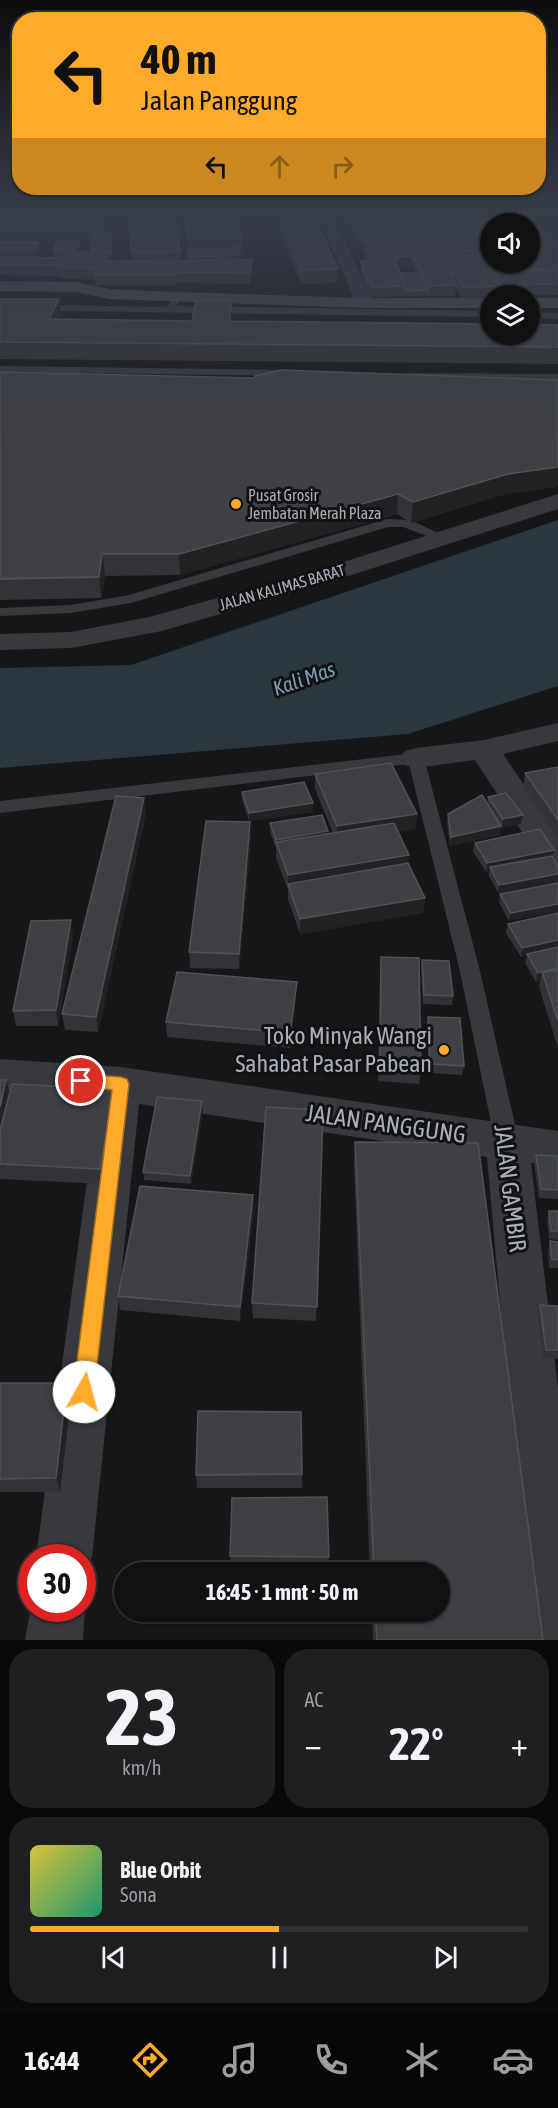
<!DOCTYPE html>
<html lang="id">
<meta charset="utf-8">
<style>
body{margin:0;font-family:"Asap Condensed",sans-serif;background:#1e1f21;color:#f1f3f6;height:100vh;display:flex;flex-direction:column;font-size:22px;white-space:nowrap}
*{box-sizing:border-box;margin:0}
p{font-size:20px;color:#9c9da0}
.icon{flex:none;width:33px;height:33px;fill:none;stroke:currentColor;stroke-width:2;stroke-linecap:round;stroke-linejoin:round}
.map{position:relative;height:1640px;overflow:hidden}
.drawer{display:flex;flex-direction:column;gap:9px;padding:9px;background:#09090a;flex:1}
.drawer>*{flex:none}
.guide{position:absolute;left:12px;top:12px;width:534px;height:183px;border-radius:24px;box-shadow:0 2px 4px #0004,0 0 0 2px #303133;background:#ffab29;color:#111;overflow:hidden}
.buttons{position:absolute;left:480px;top:213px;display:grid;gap:12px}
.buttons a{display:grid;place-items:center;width:60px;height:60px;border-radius:50%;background:#111113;box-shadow:0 2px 4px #0004,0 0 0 2px #303133;font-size:30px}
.speed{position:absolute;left:18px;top:1544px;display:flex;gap:12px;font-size:30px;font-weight:700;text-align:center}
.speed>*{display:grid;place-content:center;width:78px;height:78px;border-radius:50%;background:#111113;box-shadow:0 2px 4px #0004,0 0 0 2px #303133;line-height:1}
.speed .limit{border:9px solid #d22;background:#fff;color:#111}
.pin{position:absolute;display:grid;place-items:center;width:51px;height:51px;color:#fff;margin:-26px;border:3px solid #fff;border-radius:50%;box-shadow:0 2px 6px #0007}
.me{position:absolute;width:66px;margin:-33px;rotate:7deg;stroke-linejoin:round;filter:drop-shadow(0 0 4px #0008)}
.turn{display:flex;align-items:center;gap:21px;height:126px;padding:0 30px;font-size:27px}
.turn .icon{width:78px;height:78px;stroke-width:2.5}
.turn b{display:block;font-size:42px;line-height:51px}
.lanes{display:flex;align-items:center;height:57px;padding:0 30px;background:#0003;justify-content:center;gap:30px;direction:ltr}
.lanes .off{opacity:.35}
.big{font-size:45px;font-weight:700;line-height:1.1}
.drawer .tile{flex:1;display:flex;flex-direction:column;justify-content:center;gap:9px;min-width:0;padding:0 21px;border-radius:24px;background:#1e1f21}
.drawer .dial{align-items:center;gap:0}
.dial b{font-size:78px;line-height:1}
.song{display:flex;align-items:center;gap:18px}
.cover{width:72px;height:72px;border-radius:9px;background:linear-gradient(135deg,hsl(50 70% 55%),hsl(160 70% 35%))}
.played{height:6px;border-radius:3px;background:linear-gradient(90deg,#ffab29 50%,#303133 50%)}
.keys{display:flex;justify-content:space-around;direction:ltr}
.heat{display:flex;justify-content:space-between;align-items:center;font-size:33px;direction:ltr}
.drawer .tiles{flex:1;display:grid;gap:9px;grid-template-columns:1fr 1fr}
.tile:last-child{grid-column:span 2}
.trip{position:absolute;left:114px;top:1562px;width:336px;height:60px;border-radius:30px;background:#111113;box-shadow:0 2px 4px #0004,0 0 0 2px #303133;font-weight:700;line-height:60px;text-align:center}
.tab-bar{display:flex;height:96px;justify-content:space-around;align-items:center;background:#070708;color:#9c9da0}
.tab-bar .icon{width:42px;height:42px}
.tab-bar .selected{color:#ffab29}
.tab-bar b{font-size:27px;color:#f1f3f6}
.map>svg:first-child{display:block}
.water{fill:#2b373e}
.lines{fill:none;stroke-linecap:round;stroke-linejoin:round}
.lane{fill:#37393e;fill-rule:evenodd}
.street{fill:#37393e;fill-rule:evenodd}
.secondary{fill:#45484e;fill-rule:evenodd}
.wall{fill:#323337;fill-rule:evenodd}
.shaded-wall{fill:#222225}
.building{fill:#3f4045;stroke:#4f5257;stroke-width:1.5;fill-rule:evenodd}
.route{fill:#ffab29;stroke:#a66f1b;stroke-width:1.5}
.poi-dot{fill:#ffab29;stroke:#121214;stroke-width:2}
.labels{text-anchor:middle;stroke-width:6;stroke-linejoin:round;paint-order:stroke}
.far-poi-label{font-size:16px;fill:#a8aeba;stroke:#121214;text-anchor:start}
.far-street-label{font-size:16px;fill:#a8aeba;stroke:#121214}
.water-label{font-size:21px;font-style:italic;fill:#7c9fb8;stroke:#121214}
.near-poi-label{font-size:24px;fill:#a8aeba;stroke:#121214;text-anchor:end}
.near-street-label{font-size:24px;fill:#a8aeba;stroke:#121214}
</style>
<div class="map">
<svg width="558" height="1640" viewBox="0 0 558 1640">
<rect width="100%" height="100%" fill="#171719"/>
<!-- water -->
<path class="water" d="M558,520V686L408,734L0,768V668L131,665Z"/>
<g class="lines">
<!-- lane -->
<path class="lane" d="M176,296L181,299L176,306L490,311V317L0,310V304L159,307L167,306Z
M530,312L558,313V319L530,318Z
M0,366L292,370L297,373L292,376L0,372Z
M406,373L558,374V380L410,378L405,375Z
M387,519L410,520L447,537L440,541L403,527H388L131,603L71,613L0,616V608L71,605L129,595Z
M416,753L424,758L479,967L519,1142L515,1149L507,1152L499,1149L495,1142L459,967L409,764L0,813V801Z"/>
<!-- street -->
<path class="street" d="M361,213L359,216L335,220L374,303L365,308L356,303L319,217L323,213Z
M530,221L558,235V247L530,231V224H524Z
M558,494V509L336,580L162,631L71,648L0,650V634L71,632L149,617L318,570Z
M558,723V741L503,754L558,835V873L546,869L475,760L416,768L405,765L400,758L405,751L416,748L484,740Z
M0,1059L121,1067L558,1131V1167L531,1163L558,1388V1640H535L529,1626L487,1157L139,1104L92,1557L82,1577V1557H36L98,1099L0,1093Z
M32,1601V1608H82V1601L85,1608L83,1640H25Z"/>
<!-- secondary -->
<path class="secondary" d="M0,281L76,282L110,289L177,292L365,298H490V308H365L110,299L76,292L0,291Z
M530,298H558V308H530Z"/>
</g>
<!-- wall -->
<path class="wall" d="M0,213H112L107,224H106L107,230L105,234H111V259H110V261H132L130,214L180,252L181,261H188L187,249H188L184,213H237L242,236L243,249H239L240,260H252V270L250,284L177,283L176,286L96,285L95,280L59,278V276L0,275V242H39L40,253L37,258H64V257H53V251L80,240V245L77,253L91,252V239H0Z
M274,213H312L338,269L337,283L301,284Z
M340,213H502L519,224L551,236L550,243L558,248V295L502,296L500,292L499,296H490V297L462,298L456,287L455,296L371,297V294H367L361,271V261L366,260L365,259V252L356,238L349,239L340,220ZM412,266L416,273H401L398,268Z
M526,213H558V220L557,218L537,220Z
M0,299L61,315L59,319L192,321L231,301V321L558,325V364L0,359Z
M0,372L556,487L505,494L411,523L397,514L180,575L105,576L101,598L0,600Z
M558,767V840L523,788L525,773Z
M315,774L417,814L415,829L398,832L408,863L425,898L423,913L300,934L288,899V890L276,858V848L270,832V823L328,831V834L333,833L315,789Z
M242,792L313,812L249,821L242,800Z
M488,797L521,824L502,828L501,827L500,835L450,846L447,823L448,814L487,804Z
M144,798L146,813L98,1032L65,1030L62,1014Z
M251,838L239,969L190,968L189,952Z
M475,843L554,850L552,857L498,893L489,876V871L486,872L473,851Z
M558,883L509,921L499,902L500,894Z
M558,913V1048L539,987L540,981L536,982L525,963L527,955L521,957L506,933L508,924Z
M73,936L58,1026H16L13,1011Z
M381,957L421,1068L419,1084L378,1081L380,972Z
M422,960L453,996L452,1005L423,1004L421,969Z
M296,997L290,1048L167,1037L166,1022Z
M428,1017L464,1066L462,1075L429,1073L427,1026Z
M0,1080H6L9,1093L117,1104L103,1184L0,1179Z
M203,1110L191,1184L144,1180L143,1172Z
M323,1110L316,1321L253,1318L252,1303Z
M355,1142L543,1640H373L372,1611H440V1572H370L354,1164Z
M536,1155L558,1156V1199L539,1198L534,1163Z
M254,1211L240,1321L120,1310L118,1296Z
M549,1211H558V1240L549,1239L547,1219Z
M550,1241L558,1242V1268H549L548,1250Z
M540,1305L558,1306V1359L543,1358L538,1314Z
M0,1383H67L71,1397L60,1492H0Z
M302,1474V1488H197L196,1475Z
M230,1556L329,1557L328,1564L231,1563Z"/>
<!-- shaded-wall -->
<path class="shaded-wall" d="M107,213H112L107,224L106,214Z
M453,213H501L356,228V238L349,239V226Z
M558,213L557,218L537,220L538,215Z
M106,221L107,230L104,239L103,229Z
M551,236L549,246L540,237Z
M80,240V245L75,257V251Z
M39,242L40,253L36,260L35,249Z
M109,251L110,261H104Z
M471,251L470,261L445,264L446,254Z
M412,256V266L394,268V258Z
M252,260V270L250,284V273Z
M59,299L61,315L51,335L49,319Z
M558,467V486L505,494L411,523L413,502L508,474Z
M398,494L397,514L180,575L179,554Z
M102,554L105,576L101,598L99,577Z
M144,798L146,813L98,1032L96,1017Z
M313,803V812L249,821V813Z
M417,814L415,829L336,842L337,826Z
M523,815L521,824L502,828L503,819Z
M250,822L251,838L239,969V954Z
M501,826L500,835L450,846L451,837Z
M328,831V840L276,842V848V840Z
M554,850L552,858L490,867L489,871L486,872L487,863Z
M409,855L407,870L288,884V875Z
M558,874V883L498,893L499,885Z
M425,898L423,913L300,934V919Z
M558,904V912L509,921L511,913Z
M71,920L73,936L58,1026L56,1010Z
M558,940V948L521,957L522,948Z
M542,972L540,981L536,982L538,973Z
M297,982L296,997L290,1048V1033Z
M6,1080L10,1095L0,1139V1107Z
M114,1089L117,1104L103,1184L100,1169Z
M202,1101L203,1110L191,1184L190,1176Z
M253,1195L254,1211L240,1321V1307Z
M67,1383L71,1397L60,1492L56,1478Z"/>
<!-- building -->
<path class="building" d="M1,213H107L106,214Z
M176,213L180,252L131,253L130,214Z
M185,213H237L242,236L188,238Z
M279,213H312L338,269L301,270Z
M343,213H453L349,226Z
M474,213H502L519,224H490V262H530V226L536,227V231L551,236L540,237L558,248V268L511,270V271L558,270V284L504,285L493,270H490L501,286L463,287L455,273H450L456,285L430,286L412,256L394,258L406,286L372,287L371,283H368L361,261L376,259L365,249L370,248L356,228ZM471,251L474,254L448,256L446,254Z
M535,213H556L538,215Z
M0,220L106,221L103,229H0Z
M92,234H111V253L109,254V251L91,252Z
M58,240H80L75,251H53Z
M0,242H39L35,249H0Z
M239,247L240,255L188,257L187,249Z
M109,251L104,261L252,260L250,273L176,272V275H95L97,269L58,268L60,265H0V257L64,258L66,253Z
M401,273H421L429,290L406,291V286Z
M0,299H59L49,319L192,321L196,301H231L230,321L490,324V334H530V324L558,325V347L0,342Z
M281,370L558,380V467L508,474L413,502L398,494L179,554H102L99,577L0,579V372L254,378L255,376Z
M391,763L417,814L337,826L315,774Z
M558,767V820L525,773Z
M304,782L313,803L249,813L242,792Z
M506,793L523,815L503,819L488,797Z
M482,795L501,826L451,837L448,814Z
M116,796L144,798L96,1017L62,1014Z
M322,815L328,831L276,840L270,823Z
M206,821L250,822L239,954L189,952Z
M394,823L409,855L288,875L276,842Z
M540,829L554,850L487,863L475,843Z
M552,856L558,867V874L499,885L490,867Z
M408,863L425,898L300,919L288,884Z
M558,883V904L511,913L500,894Z
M558,913V940L522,948L508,924Z
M71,920L56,1010L13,1011L31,921Z
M558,947V968L538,973L527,954Z
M381,957L419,958L421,1068L380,1065Z
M422,960L449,961L453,996L424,995Z
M558,970V1021L542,972Z
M177,972L297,982L290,1033L166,1022Z
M428,1017L460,1018L464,1066L430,1064Z
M0,1080H6L0,1107Z
M12,1084L114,1089L100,1169L0,1164V1130Z
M157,1097L202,1101L190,1176L143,1172Z
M266,1107L323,1110L317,1307L252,1303Z
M355,1142L478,1143L543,1640H377L375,1611H440V1572H374Z
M536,1155L558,1156V1190L541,1189Z
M140,1186L253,1195L240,1307L118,1296Z
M549,1211H558V1231H551Z
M550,1241L558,1242V1260L552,1259Z
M540,1305L558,1306V1350H546Z
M0,1383H67L56,1478L0,1479Z
M198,1411L301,1412L302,1474L196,1475Z
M327,1497L329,1557L230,1556L232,1498Z"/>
<!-- sky -->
<linearGradient id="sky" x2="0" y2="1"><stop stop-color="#0d0d0e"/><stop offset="0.48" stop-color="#363c49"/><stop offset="1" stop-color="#363c49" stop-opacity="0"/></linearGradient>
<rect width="558" height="443" fill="url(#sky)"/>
<!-- route -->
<path class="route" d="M81,1074L121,1077L127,1079L129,1084L94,1392L91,1399L84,1402L76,1399L73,1392L112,1090L75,1086L72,1081L75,1076Z"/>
<!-- markers -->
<g class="poi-dot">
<circle cx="236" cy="504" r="6"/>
<circle cx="444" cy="1050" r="6"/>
</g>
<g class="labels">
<!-- far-poi labels -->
<g class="far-poi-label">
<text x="248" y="501">Pusat Grosir<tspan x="248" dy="18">Jembatan Merah Plaza</tspan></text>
</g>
<!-- far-street labels -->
<g class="far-street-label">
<text transform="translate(282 587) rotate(-16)" y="6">JALAN KALIMAS BARAT</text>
</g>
<!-- water labels -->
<g class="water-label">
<text transform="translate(304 679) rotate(-19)" y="7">Kali Mas</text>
</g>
<!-- near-poi labels -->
<g class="near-poi-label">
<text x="432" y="1044">Toko Minyak Wangi<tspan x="432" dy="28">Sahabat Pasar Pabean</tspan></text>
</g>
<!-- near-street labels -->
<g class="near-street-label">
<text transform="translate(386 1124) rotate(8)" y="8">JALAN PANGGUNG</text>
<text transform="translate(510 1188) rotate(83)" y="8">JALAN GAMBIR</text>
</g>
</g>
</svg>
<div class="buttons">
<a><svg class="icon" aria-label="sound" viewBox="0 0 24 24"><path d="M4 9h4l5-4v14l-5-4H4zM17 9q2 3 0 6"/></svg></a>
<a><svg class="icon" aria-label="layers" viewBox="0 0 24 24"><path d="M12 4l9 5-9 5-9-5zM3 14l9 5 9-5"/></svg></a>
</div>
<div class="speed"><div class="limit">30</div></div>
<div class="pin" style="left:81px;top:1081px;background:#d93025"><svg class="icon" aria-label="arrive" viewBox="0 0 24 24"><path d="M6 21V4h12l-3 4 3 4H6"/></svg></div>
<svg class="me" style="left:84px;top:1392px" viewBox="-20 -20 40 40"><circle r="19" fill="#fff"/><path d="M0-13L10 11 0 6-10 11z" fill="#ffab29"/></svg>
<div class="trip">16:45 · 1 mnt · 50 m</div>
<div class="guide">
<div class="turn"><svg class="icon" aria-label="left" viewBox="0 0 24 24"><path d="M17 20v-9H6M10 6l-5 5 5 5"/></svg><div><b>40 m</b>Jalan Panggung</div></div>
<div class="lanes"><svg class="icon" aria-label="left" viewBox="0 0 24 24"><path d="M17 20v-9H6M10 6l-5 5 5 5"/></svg><svg class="icon off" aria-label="ahead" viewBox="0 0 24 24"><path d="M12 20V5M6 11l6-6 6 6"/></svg><svg class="icon off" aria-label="right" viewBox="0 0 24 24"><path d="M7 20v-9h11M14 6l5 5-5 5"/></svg></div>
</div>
</div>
<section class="drawer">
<div class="tiles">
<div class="tile dial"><b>23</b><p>km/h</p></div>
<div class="tile"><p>AC</p>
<div class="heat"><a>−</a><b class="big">22°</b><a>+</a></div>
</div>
<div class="tile">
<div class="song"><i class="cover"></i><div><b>Blue Orbit</b><p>Sona</p></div></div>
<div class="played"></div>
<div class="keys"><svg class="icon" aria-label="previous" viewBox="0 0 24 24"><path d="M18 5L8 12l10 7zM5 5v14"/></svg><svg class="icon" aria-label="pause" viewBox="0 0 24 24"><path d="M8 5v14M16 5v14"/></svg><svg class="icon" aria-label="next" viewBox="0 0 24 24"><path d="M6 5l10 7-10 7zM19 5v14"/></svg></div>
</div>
</div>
</section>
<nav class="tab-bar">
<b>16:44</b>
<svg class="icon selected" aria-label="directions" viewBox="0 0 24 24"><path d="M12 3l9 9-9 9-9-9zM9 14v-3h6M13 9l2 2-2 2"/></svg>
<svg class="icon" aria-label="music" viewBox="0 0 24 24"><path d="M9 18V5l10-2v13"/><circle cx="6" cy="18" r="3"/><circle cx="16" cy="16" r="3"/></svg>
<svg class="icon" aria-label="phone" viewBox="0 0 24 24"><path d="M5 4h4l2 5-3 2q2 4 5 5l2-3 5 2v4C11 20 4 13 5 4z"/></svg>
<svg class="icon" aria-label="climate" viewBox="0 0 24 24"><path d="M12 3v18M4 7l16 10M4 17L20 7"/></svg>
<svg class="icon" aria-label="car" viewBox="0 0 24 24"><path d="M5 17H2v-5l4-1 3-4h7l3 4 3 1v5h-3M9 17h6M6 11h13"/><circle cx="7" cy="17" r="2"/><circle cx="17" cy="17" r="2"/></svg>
</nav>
